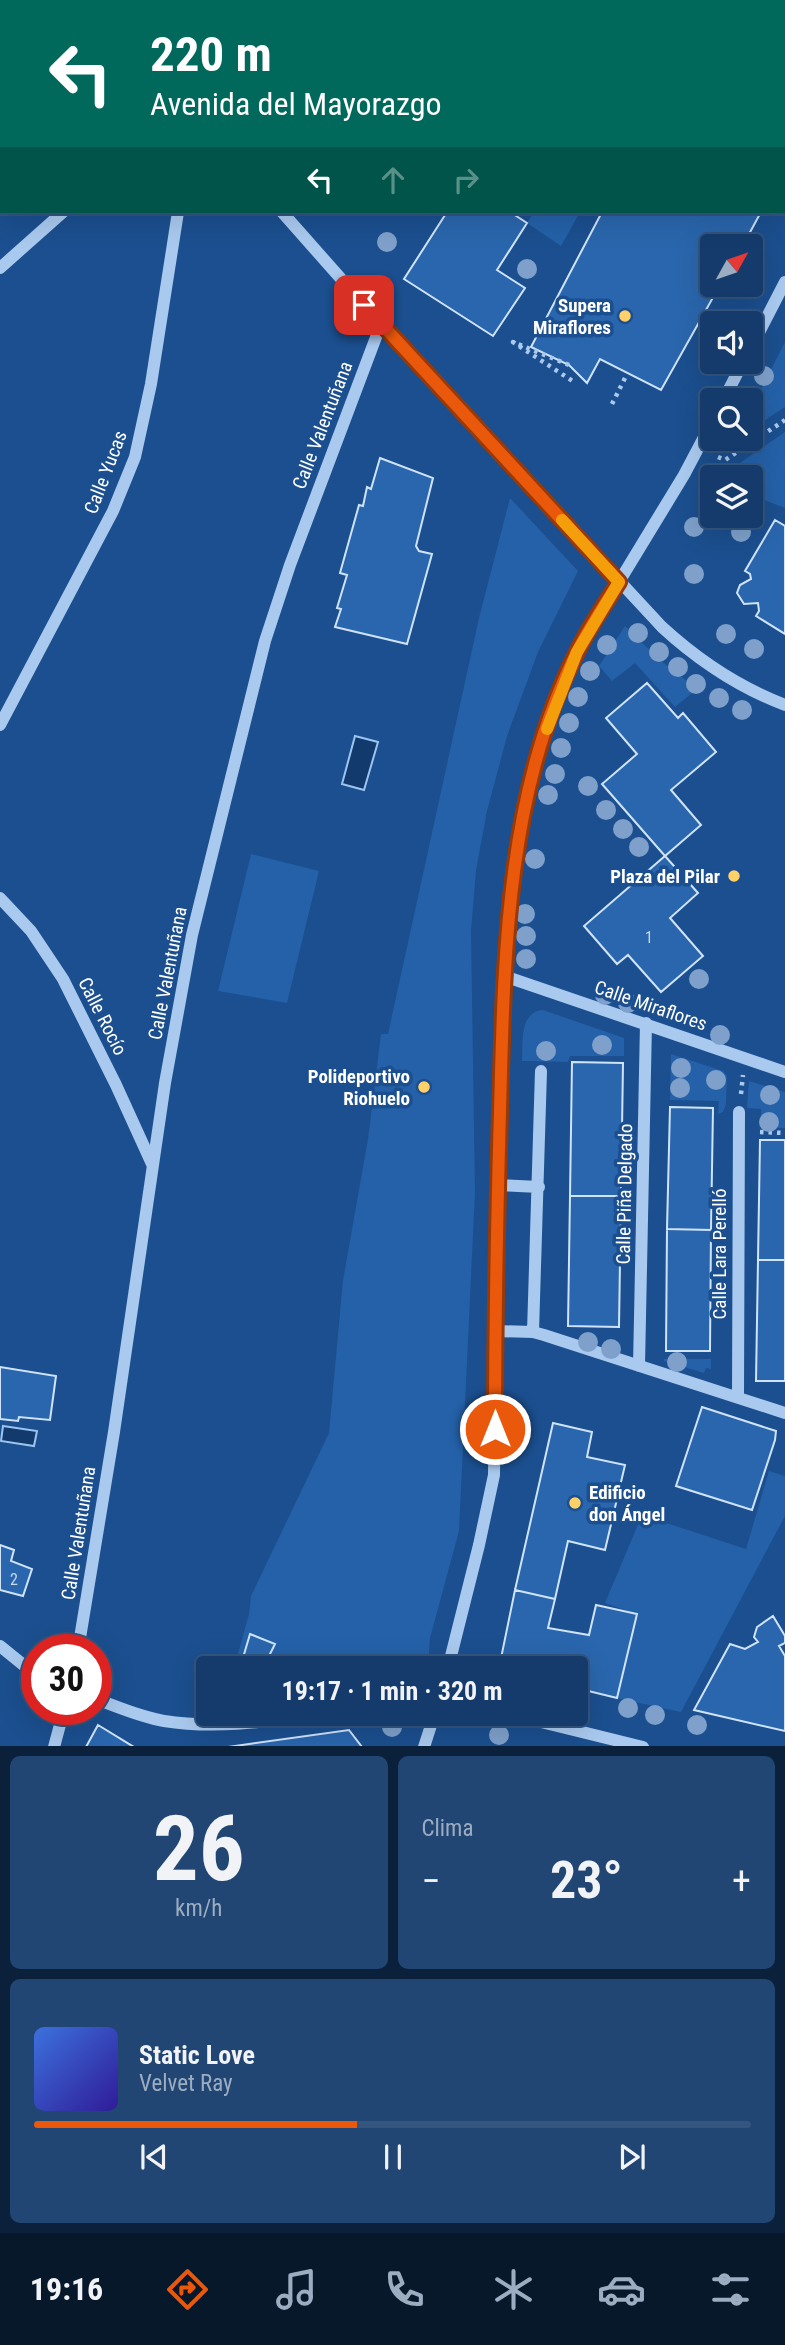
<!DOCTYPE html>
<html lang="es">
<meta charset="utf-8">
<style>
body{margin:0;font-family:"Roboto Condensed",sans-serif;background:#214673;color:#f1f3f6;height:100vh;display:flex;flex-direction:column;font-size:26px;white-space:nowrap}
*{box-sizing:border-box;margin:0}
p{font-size:23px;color:#9dadc1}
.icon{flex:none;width:38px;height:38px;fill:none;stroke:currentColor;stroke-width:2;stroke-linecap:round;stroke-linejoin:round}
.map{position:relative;height:1746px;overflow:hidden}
.side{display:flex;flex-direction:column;gap:10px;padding:10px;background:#0b203b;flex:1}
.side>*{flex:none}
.guide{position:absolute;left:0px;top:0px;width:786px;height:214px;box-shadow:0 7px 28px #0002,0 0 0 2px #33557e;background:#00695c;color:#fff;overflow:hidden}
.needle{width:46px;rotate:50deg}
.controls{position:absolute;left:700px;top:234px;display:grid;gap:14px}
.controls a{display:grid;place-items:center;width:63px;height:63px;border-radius:7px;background:#143b6b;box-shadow:0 7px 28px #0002,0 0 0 2px #33557e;font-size:35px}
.speed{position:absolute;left:21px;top:1634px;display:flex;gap:14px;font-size:35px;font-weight:700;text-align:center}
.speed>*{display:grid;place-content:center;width:91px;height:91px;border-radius:50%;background:#143b6b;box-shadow:0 7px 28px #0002,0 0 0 2px #33557e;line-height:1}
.speed .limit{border:10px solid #d22;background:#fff;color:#111}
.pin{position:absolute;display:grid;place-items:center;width:60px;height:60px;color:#fff;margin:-30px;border-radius:14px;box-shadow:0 4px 10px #0006}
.me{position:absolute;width:77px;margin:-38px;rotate:0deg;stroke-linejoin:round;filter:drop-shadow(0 0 5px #0008)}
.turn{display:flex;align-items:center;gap:24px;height:147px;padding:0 35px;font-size:32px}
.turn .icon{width:91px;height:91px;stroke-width:2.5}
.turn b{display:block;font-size:49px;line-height:60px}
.lanes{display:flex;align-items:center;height:66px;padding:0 35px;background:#0003;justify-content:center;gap:35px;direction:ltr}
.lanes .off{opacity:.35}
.big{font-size:52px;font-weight:700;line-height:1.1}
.side .tile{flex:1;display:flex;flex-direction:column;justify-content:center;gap:10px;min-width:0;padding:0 24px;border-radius:10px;background:#214673}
.side .dial{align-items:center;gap:0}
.dial b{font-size:91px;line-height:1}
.song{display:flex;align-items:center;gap:21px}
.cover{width:84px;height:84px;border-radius:10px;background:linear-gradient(135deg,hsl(220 70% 55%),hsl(250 70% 35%))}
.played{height:7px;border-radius:4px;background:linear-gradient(90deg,#ea580c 45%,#33557e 45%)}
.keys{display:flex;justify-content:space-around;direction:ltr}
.heat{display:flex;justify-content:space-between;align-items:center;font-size:38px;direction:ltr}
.side .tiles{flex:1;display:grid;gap:10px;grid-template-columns:1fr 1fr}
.tile:last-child{grid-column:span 2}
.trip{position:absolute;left:196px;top:1656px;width:392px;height:70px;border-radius:7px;background:#143b6b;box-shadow:0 7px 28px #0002,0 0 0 2px #33557e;font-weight:700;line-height:70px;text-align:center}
.menu{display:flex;height:112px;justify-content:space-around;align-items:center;background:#08182b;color:#9dadc1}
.menu .icon{width:49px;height:49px}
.menu .current{color:#ea580c}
.menu b{font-size:32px;color:#f1f3f6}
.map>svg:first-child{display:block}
.green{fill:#2461a8}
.water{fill:#123a6d;stroke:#9cc4f0;stroke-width:2}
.building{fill:#2a66ad;stroke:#cfe3fa;stroke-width:2}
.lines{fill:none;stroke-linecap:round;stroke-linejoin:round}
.path{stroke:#a9c9ee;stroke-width:4.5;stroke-dasharray:3.5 5;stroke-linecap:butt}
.minor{stroke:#a9c9ee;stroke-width:12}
.tree{fill:#7ea0ca}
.route-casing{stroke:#983908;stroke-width:18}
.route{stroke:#ea580c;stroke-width:12}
.slow{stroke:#f59e0b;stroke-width:12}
.poi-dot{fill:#ffd166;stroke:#1b4f8f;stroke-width:2.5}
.labels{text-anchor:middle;stroke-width:7;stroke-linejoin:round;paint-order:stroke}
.number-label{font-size:16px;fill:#cad9ea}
.poi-label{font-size:19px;font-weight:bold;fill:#fff;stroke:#1b4f8f;text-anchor:end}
.street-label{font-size:19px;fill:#fff;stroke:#1b4f8f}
</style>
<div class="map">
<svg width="785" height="1747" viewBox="0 0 785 1747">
<rect width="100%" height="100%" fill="#1b4f8f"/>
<!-- green -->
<path class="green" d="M534,212H580L561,246L527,223Z
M785,342V407L751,429V409Z
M785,432V508L751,495V478H718Z
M510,498L578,571L538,652L507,736L487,811L476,870L471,931L475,1192L459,1531L430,1638L428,1668H234L249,1614L251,1596L329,1433L343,1280L368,1139L381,1034H388L479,618Z
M625,626L660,660L697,689L675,707L635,663L612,681L599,666Z
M251,854L319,871L287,1003L218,991Z
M543,1010L624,1038V1056H570L568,1062L522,1061C523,1043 519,1012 543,1010Z
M671,1054L723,1071L727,1076L726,1104L723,1112L718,1114L719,1101L670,1100Z
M749,1081L785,1092V1128H761V1109L747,1108Z
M664,1359H711V1369L706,1368L704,1373L664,1361Z
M769,1471L785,1476V1516L681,1712L617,1698L637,1614L605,1603L642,1515L746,1549Z"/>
<!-- water -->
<path class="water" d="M355,736L378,742L364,790L342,784Z
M3,1426L37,1431L34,1446L1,1441Z"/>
<!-- building -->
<path class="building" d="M343,0H471L341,2Z
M539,0H607L538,2Z
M447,212H510L527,223L497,270L525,288L493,336L404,279Z
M602,212H761L742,247H712V285H720L661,390L600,359L587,383L569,365L531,347Z
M380,458L433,478L416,546L419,551L432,554L407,644L335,627L341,609L337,608L347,575L340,573L359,505L363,506L367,487L371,489Z
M775,520L785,526V634L756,616L759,611L758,603L744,604L737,593L740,585L751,579L750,574L745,571Z
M647,683L678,718L683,713L716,752L671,790L701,825L665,856L602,784L637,754L606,718Z
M665,856L698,893L670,918L703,956L661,992L628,955L617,964L584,926Z
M572,1062L623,1063L621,1196H570Z
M670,1107L713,1108L711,1230L667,1229Z
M760,1140H785V1260H758Z
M570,1196H621L619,1327L568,1326Z
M667,1229L711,1230L710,1351H666Z
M758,1260H785V1381H756Z
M0,1367L56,1376L50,1420L19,1417L18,1421L0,1419Z
M702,1407L776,1431L775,1440L752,1510L676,1486Z
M553,1423L592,1432L587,1457L625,1465L605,1550L568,1541L555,1599L515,1590Z
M0,1545L14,1550L11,1561L32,1569L23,1596L0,1590Z
M515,1590L555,1599L548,1628L589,1635L596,1605L637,1614L617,1698L576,1688V1668H499Z
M773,1616L785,1636V1643L779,1646L785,1656V1731L694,1710L730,1644L745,1649L758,1642L754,1637L757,1627Z
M250,1634L275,1644L263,1668H240Z
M98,1725L134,1747H86Z
M349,1730L362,1747H228Z"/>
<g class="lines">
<!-- path -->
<path class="path" d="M569,365L513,342L574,382
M612,404L627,374
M718,457L725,460L785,420
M741,1094L743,1075
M760,1132L785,1133"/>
<!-- minor -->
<path class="minor" d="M113,0L114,2
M239,2V0
M282,212L381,324L662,627C699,661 738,687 785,705
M0,268L63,212
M751,348L785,282
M723,401L743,362
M0,725L113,511L135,457L151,384L178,212
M0,898L31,931L63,979L116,1085L152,1164
M504,976L785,1072
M498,1185L539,1187
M496,1331L533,1332L544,1335L785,1413
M533,1332L541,1071
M639,1366L646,1023
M738,1396L739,1112
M0,1646L37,1676
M78,1650L114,1432L165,1083L192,935L265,641L290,565L381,324
M448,1668L479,1545L494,1475L498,1185L504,976L518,849L529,792L545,736L577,651L684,475L712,422
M96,1699C118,1707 140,1717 164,1721C220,1730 277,1720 332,1713
M505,1713L643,1747
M54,1747L64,1710
M424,1747L435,1713"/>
</g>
<!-- trees -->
<g class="tree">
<circle cx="387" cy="242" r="10"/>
<circle cx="527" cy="269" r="10"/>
<circle cx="764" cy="376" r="10"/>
<circle cx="694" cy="527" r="10"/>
<circle cx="741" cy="532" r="10"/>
<circle cx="694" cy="574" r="10"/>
<circle cx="638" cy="633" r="10"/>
<circle cx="726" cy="634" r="10"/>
<circle cx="607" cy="645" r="10"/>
<circle cx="754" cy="649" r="10"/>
<circle cx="659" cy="652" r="10"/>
<circle cx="678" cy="667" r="10"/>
<circle cx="590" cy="671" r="10"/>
<circle cx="696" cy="684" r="10"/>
<circle cx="578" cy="697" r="10"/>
<circle cx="719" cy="698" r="10"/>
<circle cx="742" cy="710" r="10"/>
<circle cx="569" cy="723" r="10"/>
<circle cx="561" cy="748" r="10"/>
<circle cx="555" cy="774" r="10"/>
<circle cx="588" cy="786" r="10"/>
<circle cx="548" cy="795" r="10"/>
<circle cx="606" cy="810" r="10"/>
<circle cx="623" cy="829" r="10"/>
<circle cx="639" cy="847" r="10"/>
<circle cx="535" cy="859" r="10"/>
<circle cx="525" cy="914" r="10"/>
<circle cx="526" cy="936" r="10"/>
<circle cx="526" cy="959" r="10"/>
<circle cx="699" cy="979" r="10"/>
<circle cx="605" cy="995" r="10"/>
<circle cx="628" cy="1003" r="10"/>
<circle cx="720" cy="1035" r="10"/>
<circle cx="602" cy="1045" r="10"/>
<circle cx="546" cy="1051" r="10"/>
<circle cx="681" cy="1068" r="10"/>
<circle cx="716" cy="1080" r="10"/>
<circle cx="680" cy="1088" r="10"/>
<circle cx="770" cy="1095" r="10"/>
<circle cx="769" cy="1122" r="10"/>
<circle cx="588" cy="1342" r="10"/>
<circle cx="611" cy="1349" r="10"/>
<circle cx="677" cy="1362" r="10"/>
<circle cx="628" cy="1708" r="10"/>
<circle cx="655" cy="1715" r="10"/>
<circle cx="697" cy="1725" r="10"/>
<circle cx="392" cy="1727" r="10"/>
<circle cx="499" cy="1735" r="10"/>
</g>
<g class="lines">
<!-- route casing -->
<g class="route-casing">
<path id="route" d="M364,305L619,582C605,604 590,626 578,650C506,791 504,957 500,1111C497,1217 495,1323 495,1429"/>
</g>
<!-- route -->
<use href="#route" class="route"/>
<!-- slow -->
<path class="slow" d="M547,729L577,652L619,582L562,520"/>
</g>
<!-- markers -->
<g class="poi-dot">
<circle cx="625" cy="316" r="7"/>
<circle cx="734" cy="876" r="7"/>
<circle cx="424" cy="1087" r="7"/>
<circle cx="575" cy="1503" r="7"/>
</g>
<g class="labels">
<!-- number labels -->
<g class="number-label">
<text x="649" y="943">1</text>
<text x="14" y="1585">2</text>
</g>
<!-- poi labels -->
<g class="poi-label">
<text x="611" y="312">Supera<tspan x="611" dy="22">Miraflores</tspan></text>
<text x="720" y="883">Plaza del Pilar</text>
<text x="410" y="1083">Polideportivo<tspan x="410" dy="22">Riohuelo</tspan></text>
<text x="589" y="1499" text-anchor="start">Edificio<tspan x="589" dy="22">don Ángel</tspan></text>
</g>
<!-- street labels -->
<g class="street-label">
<text transform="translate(322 425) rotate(-69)" y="7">Calle Valentuñana</text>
<text transform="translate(105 472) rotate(-69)" y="7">Calle Yucas</text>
<text transform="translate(167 973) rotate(-79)" y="7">Calle Valentuñana</text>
<text transform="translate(651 1005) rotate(19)" y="7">Calle Miraflores</text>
<text transform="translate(103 1016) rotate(63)" y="7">Calle Rocío</text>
<text transform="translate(624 1194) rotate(-89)" y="7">Calle Piña Delgado</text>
<text transform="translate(719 1254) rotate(-90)" y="7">Calle Lara Perelló</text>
<text transform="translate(78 1533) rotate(-81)" y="7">Calle Valentuñana</text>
</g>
</g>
</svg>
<div class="controls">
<a><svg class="needle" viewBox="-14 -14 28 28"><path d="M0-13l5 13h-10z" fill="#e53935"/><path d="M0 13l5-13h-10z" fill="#9dadc1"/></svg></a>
<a><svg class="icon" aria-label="sound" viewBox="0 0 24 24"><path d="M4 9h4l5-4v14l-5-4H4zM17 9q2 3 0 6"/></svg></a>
<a><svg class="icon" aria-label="search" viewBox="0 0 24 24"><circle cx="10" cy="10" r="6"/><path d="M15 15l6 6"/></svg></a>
<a><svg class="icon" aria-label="layers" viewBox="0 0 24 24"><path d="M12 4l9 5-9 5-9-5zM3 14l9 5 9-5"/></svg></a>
</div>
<div class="speed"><div class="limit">30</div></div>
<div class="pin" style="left:364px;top:305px;background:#d93025"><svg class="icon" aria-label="arrive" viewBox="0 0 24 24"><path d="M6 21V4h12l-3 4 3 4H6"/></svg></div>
<svg class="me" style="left:495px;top:1429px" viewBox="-20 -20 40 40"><circle r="17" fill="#ea580c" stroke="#fff" stroke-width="3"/><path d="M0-11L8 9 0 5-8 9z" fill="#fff"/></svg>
<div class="trip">19:17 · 1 min · 320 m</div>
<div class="guide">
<div class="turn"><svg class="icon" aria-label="left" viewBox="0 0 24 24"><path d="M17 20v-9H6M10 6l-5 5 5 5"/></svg><div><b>220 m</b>Avenida del Mayorazgo</div></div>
<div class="lanes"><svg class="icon" aria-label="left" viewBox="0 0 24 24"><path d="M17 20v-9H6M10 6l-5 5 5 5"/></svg><svg class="icon off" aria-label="ahead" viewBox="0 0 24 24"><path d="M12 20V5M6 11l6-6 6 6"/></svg><svg class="icon off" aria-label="right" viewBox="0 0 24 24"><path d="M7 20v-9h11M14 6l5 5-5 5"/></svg></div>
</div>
</div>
<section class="side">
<div class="tiles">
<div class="tile dial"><b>26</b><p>km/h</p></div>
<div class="tile"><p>Clima</p>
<div class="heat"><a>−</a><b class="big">23°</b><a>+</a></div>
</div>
<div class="tile">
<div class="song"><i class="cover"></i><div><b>Static Love</b><p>Velvet Ray</p></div></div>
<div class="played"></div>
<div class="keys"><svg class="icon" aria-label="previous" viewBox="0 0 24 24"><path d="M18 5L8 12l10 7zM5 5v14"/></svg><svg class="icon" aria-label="pause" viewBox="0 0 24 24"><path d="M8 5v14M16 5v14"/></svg><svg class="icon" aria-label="next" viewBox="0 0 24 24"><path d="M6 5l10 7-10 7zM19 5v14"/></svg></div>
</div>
</div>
</section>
<nav class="menu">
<b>19:16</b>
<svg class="icon current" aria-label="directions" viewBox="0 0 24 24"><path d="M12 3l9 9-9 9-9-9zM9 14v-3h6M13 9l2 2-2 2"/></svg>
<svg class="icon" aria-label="music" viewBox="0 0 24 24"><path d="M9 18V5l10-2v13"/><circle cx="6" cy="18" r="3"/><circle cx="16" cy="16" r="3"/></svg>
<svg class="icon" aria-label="phone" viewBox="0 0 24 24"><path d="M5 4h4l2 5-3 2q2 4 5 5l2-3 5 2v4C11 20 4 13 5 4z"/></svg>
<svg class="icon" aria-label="climate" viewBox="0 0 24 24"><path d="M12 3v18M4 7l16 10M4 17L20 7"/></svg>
<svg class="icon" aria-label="car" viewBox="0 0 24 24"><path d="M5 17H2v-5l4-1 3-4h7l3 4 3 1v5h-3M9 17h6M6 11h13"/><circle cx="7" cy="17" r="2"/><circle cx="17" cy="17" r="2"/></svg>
<svg class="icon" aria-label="filters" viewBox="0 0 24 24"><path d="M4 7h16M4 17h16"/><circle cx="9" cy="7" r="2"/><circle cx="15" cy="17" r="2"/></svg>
</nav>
